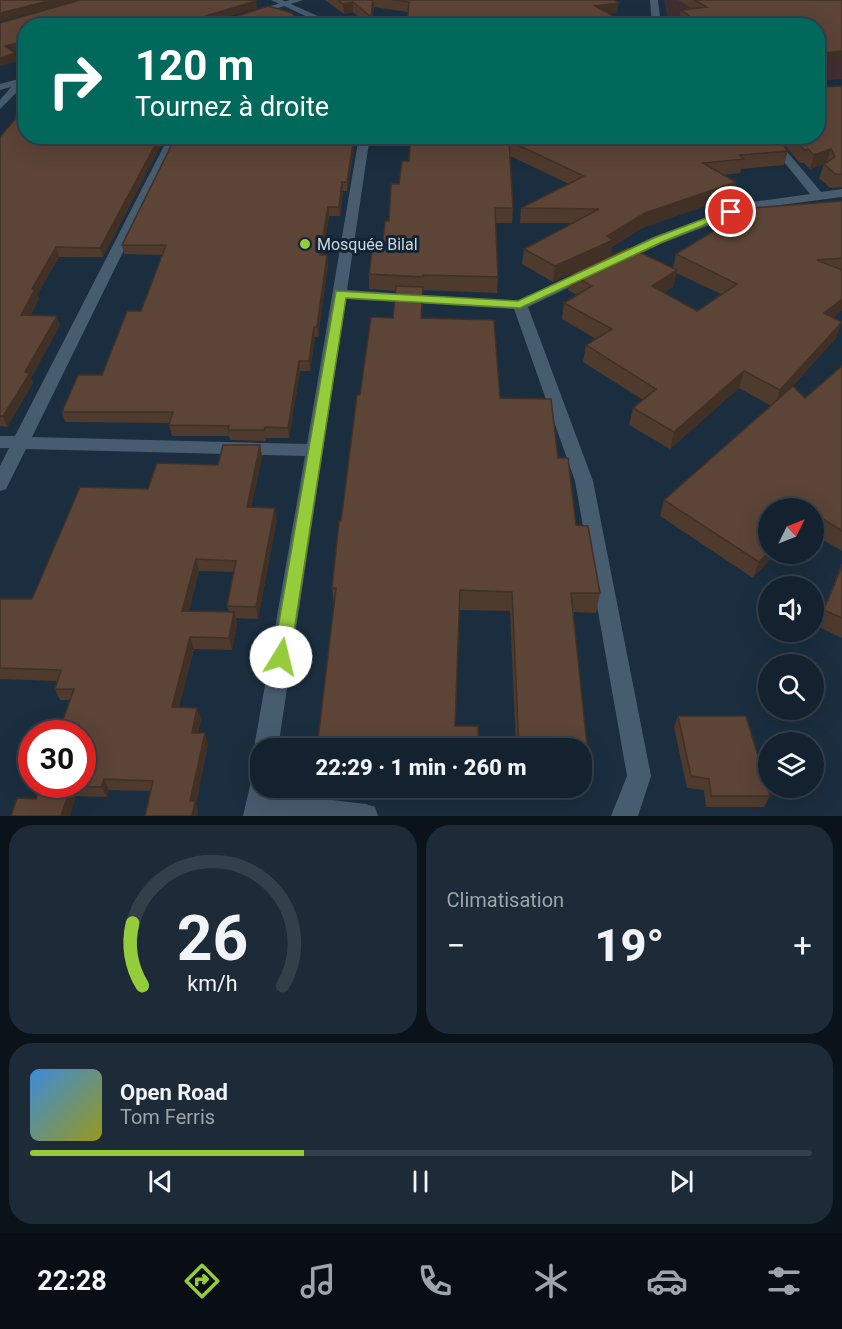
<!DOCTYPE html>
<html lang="fr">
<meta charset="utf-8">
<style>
body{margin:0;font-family:Roboto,sans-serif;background:#1d2a37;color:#f1f3f6;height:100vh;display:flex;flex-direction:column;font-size:22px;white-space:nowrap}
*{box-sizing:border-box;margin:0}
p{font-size:20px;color:#9da4aa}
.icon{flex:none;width:33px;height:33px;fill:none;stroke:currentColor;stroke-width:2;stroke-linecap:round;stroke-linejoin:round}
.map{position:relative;height:816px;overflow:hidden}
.panel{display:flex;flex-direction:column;gap:9px;padding:9px;background:#0b131a;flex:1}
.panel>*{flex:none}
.guide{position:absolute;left:18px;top:18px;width:807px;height:126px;border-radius:24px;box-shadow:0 6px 24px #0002,0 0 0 2px #333f4b;background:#00695c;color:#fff;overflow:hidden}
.needle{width:39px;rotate:47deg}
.buttons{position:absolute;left:758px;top:498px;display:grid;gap:12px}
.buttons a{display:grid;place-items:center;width:66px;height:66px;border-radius:50%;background:#14222f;box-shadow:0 6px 24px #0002,0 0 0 2px #333f4b;font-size:30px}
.speed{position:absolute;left:18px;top:720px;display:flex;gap:12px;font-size:30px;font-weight:700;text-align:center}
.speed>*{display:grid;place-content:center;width:78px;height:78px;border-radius:50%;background:#14222f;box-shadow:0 6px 24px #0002,0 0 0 2px #333f4b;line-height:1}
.speed .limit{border:9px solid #d22;background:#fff;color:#111}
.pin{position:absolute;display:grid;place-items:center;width:51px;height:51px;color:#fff;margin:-26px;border:3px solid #fff;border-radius:50%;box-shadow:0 2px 6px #0007}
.me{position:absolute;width:66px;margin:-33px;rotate:9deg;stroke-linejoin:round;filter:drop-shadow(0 0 4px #0008)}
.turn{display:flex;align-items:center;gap:21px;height:126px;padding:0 18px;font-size:27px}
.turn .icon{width:78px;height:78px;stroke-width:2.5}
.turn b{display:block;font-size:42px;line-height:51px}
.big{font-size:45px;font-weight:800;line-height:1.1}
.panel .card{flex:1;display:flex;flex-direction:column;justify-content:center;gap:9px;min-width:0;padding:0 21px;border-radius:24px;background:#1d2a37}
.panel .dial{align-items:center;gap:0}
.dial svg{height:156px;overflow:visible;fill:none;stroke:#333f4b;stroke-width:7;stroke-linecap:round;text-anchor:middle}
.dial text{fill:#f1f3f6;stroke:none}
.song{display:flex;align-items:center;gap:18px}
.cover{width:72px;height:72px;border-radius:9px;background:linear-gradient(135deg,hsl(210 70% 55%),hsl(60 70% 35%))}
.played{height:6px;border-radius:3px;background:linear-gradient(90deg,#95cc3b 35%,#333f4b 35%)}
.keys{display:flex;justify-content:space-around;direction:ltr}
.heat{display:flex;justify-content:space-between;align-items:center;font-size:33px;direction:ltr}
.panel .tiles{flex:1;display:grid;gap:9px;grid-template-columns:1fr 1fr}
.card:last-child{grid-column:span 2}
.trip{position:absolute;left:250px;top:738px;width:342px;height:60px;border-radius:24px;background:#14222f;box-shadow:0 6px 24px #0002,0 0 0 2px #333f4b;font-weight:800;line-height:60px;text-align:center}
.dock{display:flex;height:96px;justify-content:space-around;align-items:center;background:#080e13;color:#9da4aa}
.dock .icon{width:42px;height:42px}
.dock .active{color:#95cc3b}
.dock b{font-size:27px;color:#f1f3f6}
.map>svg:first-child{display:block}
.education{fill:#412e34}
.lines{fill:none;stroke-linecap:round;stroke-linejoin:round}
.minor{fill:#475c6e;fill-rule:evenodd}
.tertiary{fill:#475c6e;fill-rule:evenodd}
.wall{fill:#4f3a2e;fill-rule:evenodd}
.shaded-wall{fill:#403026}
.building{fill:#5c4436;stroke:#403026;stroke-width:1.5}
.route{fill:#95cc3b;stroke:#618526;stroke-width:1.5}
.poi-dot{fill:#95cc3b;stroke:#122434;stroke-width:2}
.labels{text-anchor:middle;stroke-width:6;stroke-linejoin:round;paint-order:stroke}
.poi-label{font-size:16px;fill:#cad6e1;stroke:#122434;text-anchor:start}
</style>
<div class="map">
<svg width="842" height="816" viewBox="0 0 842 816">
<rect width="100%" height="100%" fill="#1b2e3f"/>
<!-- education -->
<path class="education" d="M664,0H797L842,22V79L818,81V26L669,25Z"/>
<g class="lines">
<!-- minor -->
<path class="minor" d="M271,0H282L340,26H327Z
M650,0H658L661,26H652Z
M18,79H26V83L0,109V100Z
M169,136H180L32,437L307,444L359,136H370L347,290L518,301L585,269H595V275L528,307L593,481L651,776L638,816H611L627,776L575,481L514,309L346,299L278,748H261V757L254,748L305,456L26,449L6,489L0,491V466L9,448H0V436H15Z
M763,136H774L821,192L842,189V197L751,209L663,243L621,263H611V257L653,237L745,203L810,194Z
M261,769V788H272L271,793L366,804L375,807L378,816H243L253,773Z"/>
<!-- tertiary -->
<path class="tertiary" d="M290,0H303L222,26H207Z
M26,77V83L0,90V84Z"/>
</g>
<!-- wall -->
<path class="wall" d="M0,0L257,8L217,20L301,26H26V49L14,52L17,61L0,66V23L61,5L0,21Z
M325,0H614L617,12L609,14L408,12L374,7L372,26H369L353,12L344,14Z
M678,0H842V59L818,63V26H689L679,19L681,10L693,9Z
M842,86V187L830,188L819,178L824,164L810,169L804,163H800L781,141L783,136H818Z
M26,101V136H166L103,257H59L37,295L39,298L30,316L60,325L31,378L33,383L7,427L0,426V137L15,119V117L23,107L22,104Z
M356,136L347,191H343L340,216H329L323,255L328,265L318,337H315L310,371H300L289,438H266L265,441L230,440L229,436H172L169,425L170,423L65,422L62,412L102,375L141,311L162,255L124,254L122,245Z
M411,136L788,151L784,165L741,169L740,173L724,175L736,182L733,196L642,228L612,247L611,255L553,282L522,264L524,249L572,223H520L521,208L569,184L510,156L513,208L512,223H495L498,277L497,293L423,290L422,318L558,458L576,525L600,593L596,613L573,612L590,773L585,791L518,788H582V748H516L510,611L459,610L455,726L479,748H317L334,605L332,588L360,395L393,318L395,291L369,289V274L382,252L399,184L409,161Z
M842,201V310L833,318L836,338L789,390L805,398L842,366V551L813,534V508H768V554L753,578L660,516L664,500L771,406L739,388L670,449L629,425L633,408L643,400L583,362L586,345L596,339L562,319L564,303L577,295L568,290L571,274L673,268L676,254ZM676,273L721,294L697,311L664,293L673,287Z
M260,445L262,457L251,507L277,519L258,619L236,618L237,624L232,650L194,649L179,707L201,719L198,733L208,744L196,804L198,812V816H145L151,791L109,790L107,797L76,796L36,799L70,700H60L55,689L57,681L0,679V599H32L148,489L218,465ZM199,571L234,572L227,606L229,612L189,611Z
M842,563V638L817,626Z
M678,716L770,796L764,807H706L704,790L687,788L674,727Z"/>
<!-- shaded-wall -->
<path class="shaded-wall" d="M52,0H82L0,21V13Z
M374,0V7L371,26V17Z
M256,1L257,8L206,24L204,20L205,16Z
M353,2V12L344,14L343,4Z
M619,3L617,12L594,16L595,6Z
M116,20L117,26H98Z
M26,41V49L7,54L5,46Z
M842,51V59L818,63V54Z
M15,53L17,61L0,66V58Z
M160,136H166L103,257L100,248Z
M354,136H356L347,191V182Z
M831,149L826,163L810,169L814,155Z
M342,182L343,191L340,216L339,207Z
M736,182L733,196L642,228L612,247L611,255L553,282L555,266L645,213Z
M328,207L329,216L321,265L320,255Z
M56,247L59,257L37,295L39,298L24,325L21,315L32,289Z
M327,255L328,265L318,337L317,327Z
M677,270L673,287L648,303L652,286Z
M842,299V310L818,330L824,313Z
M57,316L60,325L31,378L33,383L7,427L3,416L25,372Z
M842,322L836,338L774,407L780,390Z
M314,327L315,337L310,371L309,361Z
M299,361L300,371L289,438L288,428Z
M744,371L739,388L670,449L674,432Z
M260,445L262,457L249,519L247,507Z
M275,508L277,519L258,619L256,607Z
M768,553V554H776L753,578L759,562Z
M196,559L199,571L186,622L182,611Z
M234,612L237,624L232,650L229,638Z
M190,637L194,649L176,718L172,707Z
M197,708L201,719L195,744L192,733Z
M205,733L208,744L196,804L198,812V816H192L190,801Z
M104,779L109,790L107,797L101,787Z
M71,786L76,796L70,816H61Z"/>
<!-- building -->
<path class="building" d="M0,0H52L0,13Z
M80,0H255L256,1L205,16L204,20L222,21L268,6L292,13L301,26H123L116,20L98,26H26V41L5,46L15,53L0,58V23Z
M338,0H373L371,17L353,2L343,4Z
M392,0H614L619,3L595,6L630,25L407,26L409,2Z
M694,0H842V51L818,54V26H703L681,10L707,7Z
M842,86V174H835L824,164L835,157L831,149L814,155L808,149L804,150L793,136H818V87Z
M26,101V136H160L100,248L56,247L32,289H35L21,315L57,316L25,372L30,373L3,416H0V137L17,117H15L25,105L22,104Z
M176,136H354L347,182H342L339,207H328L320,255H327L317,327H314L309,361H299L288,428L265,427L264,430H228L229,426L169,425L173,412H62L78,375H102L127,311H141L166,245H122Z
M411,136H776L788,151L740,155L744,159L703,163L736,182L645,213L607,236L613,240L555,266L524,249L599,209L521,208L584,176L509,141L513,208H495L498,277L423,275V277L369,274L372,251L382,252L385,221H389L391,184H399L402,161H409Z
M842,201V258L817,260L842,270V299L824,313L842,322L780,390L744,371L674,432L633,408L656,389L586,345L612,329L564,303L592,286L571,274L629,247L677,270L652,286L697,311L737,284L676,254L751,208Z
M396,286L423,287L421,318L494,320L500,398L551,399L558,458H568L576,525L588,526L600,593H571L590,773L582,772V748H519L512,592L460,590L455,726H478L479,748H383L355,747V748H317L336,588H332L339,521H341L357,395H360L371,317L393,318Z
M842,366V531L813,513V508H768V553L759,562L664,500L793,386L805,398Z
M223,445H260L247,507L275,508L256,607L227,606L236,561L196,559L182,611L234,612L229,638L190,637L172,707L197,708L192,733H205L190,801H195L192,816H145L153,781L104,779L101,787L71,786L61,816H11L17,798L36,799L41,784H82V734H58L74,689H55L61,670L0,668V599H32L80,487L148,489L157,463L218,465Z
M842,566V618L824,610Z
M678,716H746L770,796H711L709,779L691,776Z"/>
<!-- route -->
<path class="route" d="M727,210L736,212L662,242L520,308L346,298L290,657L288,662L281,664L275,662L273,657L336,291L518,301L654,238Z"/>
<!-- markers -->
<circle class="poi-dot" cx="305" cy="244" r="6"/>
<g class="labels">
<!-- poi labels -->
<g class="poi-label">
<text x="317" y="250">Mosquée Bilal</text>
</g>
</g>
</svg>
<div class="buttons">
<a><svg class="needle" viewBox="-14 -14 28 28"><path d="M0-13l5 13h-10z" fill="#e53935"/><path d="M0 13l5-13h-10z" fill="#9da4aa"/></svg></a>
<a><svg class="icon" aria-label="sound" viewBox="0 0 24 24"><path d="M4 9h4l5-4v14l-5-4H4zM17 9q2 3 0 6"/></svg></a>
<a><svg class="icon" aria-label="search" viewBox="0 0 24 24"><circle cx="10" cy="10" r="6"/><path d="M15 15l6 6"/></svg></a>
<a><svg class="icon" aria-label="layers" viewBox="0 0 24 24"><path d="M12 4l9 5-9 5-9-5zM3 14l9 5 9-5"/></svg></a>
</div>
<div class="speed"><div class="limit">30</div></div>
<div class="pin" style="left:731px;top:212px;background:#d93025"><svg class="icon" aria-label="arrive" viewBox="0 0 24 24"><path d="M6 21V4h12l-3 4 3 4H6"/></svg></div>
<svg class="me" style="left:281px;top:657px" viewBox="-20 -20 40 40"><circle r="19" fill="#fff"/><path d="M0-13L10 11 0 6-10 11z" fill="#95cc3b"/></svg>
<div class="trip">22:29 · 1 min · 260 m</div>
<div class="guide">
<div class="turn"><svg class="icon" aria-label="right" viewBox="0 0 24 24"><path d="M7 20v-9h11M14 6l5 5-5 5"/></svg><div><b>120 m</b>Tournez à droite</div></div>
</div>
</div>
<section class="panel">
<div class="tiles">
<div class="card dial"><svg viewBox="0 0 100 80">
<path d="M14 69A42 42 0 1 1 86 69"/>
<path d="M14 69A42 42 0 0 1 9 37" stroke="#95cc3b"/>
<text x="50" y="56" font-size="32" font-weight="700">26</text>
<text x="50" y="72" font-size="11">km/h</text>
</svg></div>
<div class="card"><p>Climatisation</p>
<div class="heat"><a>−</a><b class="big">19°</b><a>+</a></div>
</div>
<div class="card">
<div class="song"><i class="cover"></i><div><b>Open Road</b><p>Tom Ferris</p></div></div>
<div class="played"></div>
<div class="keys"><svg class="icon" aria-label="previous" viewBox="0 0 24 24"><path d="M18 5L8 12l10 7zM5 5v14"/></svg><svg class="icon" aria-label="pause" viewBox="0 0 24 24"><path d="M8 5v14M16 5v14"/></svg><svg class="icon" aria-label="next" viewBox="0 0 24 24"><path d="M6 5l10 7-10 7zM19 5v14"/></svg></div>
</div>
</div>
</section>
<nav class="dock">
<b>22:28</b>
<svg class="icon active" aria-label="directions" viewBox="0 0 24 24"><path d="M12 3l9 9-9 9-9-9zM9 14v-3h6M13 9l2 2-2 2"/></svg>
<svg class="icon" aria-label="music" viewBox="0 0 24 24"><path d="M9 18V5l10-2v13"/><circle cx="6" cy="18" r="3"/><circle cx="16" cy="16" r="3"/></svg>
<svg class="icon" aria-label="phone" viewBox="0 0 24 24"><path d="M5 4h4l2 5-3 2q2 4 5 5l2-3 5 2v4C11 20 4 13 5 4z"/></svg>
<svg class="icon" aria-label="climate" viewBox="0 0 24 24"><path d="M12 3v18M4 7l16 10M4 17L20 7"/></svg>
<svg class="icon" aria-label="car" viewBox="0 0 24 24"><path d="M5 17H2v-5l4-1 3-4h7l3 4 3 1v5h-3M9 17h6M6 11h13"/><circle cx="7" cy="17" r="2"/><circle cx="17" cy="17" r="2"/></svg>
<svg class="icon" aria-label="filters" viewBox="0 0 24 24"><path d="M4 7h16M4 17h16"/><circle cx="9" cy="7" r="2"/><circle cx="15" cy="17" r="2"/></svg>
</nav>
